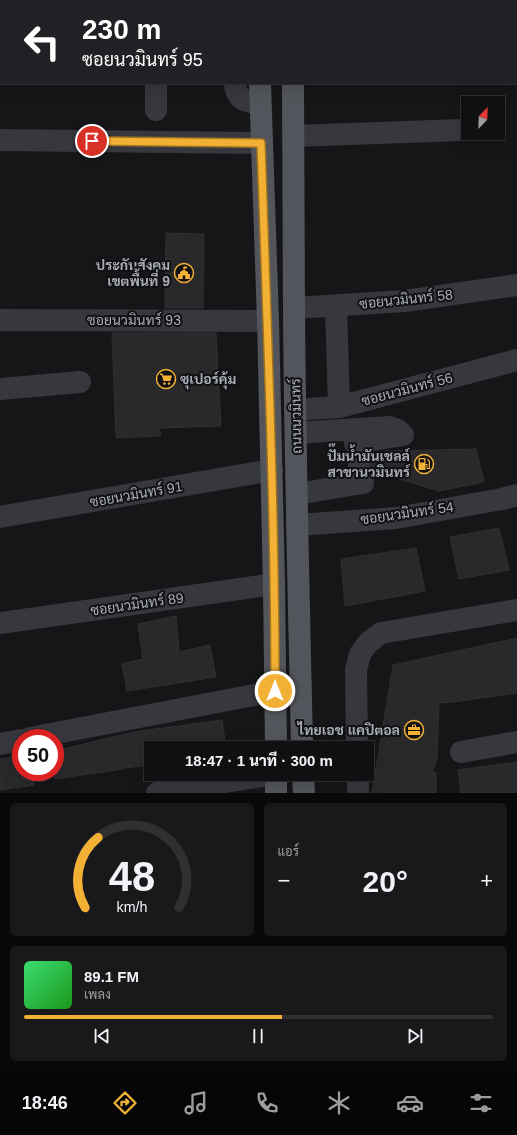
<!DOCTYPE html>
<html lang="th">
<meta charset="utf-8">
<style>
body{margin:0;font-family:Helvetica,Sarabun,sans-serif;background:#19191b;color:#f1f3f6;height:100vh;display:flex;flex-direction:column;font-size:15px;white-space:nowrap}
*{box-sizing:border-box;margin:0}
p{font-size:13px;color:#9c9d9f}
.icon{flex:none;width:22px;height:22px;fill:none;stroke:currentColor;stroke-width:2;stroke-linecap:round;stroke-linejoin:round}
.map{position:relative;height:793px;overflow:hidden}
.sheet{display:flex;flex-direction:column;gap:10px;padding:10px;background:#09090a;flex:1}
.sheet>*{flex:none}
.banner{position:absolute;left:0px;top:0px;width:517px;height:84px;box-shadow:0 4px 16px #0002,0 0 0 1px #303032;background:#202124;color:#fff;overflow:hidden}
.needle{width:26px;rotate:23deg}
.fabs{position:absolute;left:461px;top:96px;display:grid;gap:8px}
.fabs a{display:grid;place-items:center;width:44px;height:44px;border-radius:0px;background:#101012;box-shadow:0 4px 16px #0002,0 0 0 1px #303032;font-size:20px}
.speed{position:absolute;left:12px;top:729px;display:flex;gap:8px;font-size:20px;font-weight:700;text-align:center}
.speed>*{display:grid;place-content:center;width:52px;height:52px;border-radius:50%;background:#101012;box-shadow:0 4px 16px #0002,0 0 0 1px #303032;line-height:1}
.speed .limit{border:6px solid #d22;background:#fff;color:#111}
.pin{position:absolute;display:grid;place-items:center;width:34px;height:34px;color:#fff;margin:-17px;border:2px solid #fff;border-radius:50%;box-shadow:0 1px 4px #0007}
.me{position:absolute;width:44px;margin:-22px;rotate:0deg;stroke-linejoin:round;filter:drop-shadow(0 0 3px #0008)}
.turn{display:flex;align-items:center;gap:14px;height:84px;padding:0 16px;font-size:18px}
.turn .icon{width:52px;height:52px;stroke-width:2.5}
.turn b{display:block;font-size:28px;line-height:34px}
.big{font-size:30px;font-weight:800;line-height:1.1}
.sheet .tile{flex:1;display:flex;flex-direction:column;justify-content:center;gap:6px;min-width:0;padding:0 14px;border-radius:6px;background:#19191b}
.sheet .dial{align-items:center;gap:0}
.dial svg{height:104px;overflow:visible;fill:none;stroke:#303032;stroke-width:7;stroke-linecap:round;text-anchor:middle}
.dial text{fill:#f1f3f6;stroke:none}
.song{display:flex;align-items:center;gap:12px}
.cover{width:48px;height:48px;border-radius:6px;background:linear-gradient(135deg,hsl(140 70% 55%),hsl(120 70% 35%))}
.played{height:4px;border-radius:2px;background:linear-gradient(90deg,#f2b134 55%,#303032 55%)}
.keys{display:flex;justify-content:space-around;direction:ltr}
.heat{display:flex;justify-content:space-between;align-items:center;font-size:22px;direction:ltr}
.sheet .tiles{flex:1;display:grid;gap:10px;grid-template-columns:1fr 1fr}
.tile:last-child{grid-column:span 2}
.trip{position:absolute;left:144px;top:741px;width:230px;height:40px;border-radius:0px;background:#101012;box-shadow:0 4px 16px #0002,0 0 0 1px #303032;font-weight:800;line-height:40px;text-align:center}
.tabs{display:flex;height:64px;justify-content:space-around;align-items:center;background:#060607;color:#9c9d9f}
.tabs .icon{width:28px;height:28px}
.tabs .selected{color:#f2b134}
.tabs b{font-size:18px;color:#f1f3f6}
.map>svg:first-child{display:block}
.building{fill:#29292c;stroke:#303034}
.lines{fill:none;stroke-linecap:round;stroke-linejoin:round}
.minor{stroke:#37383d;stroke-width:22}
.major{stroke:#53555c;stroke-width:22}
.route-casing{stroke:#9d7322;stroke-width:10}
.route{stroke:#f2b134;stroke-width:7}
.labels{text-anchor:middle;stroke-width:4;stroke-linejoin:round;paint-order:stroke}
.poi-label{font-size:14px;font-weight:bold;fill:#a8adb8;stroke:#111113;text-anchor:end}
.street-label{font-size:14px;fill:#a8adb8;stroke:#111113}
</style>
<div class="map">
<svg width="517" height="793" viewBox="0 0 517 793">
<rect width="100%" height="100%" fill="#161618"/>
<!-- building -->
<path class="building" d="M166,233L204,234L203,308H165Z
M112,333H216L221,426L159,428L161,436L116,438Z
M476,449L484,482L439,491L390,476L374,477L371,464L368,458V454L386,451Z
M499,528L509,570L459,579L450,537Z
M416,548L425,591L345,606L341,559Z
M176,616L179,652L210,645L216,677L127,691L122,664L143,659L138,624Z
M517,638V693L453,702L439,703L437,758L432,773L436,772V793H372L393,665Z
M222,720L226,748H151V765L122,768L123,769L55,779V751L134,732Z
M21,756V772H33L34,785L0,790V759Z
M517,762V793H461L458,770Z"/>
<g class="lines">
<!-- minor -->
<path class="minor" d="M76,1V0
M157,1V0
M237,1V0
M235,83C236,99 245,103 260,103
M156,110V83
M294,136L461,130
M0,140L261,143
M336,306L339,407
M294,308L405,301L517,285
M0,320L268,321
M0,389L80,382
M295,410L339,407L517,360
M296,433L390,427L398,430L403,435L355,443
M297,494L363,483L359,467
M0,517L272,470
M297,525L396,518L502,499L517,495
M0,623L274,584
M30,738L275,691
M0,744L21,740
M357,748L356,670L360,654L368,643L381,633L517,610
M461,752L517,742
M358,774V793
M157,793L274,774"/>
<!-- major -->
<path class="major" d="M293,0V1
M260,1V0
M260,83L268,321L274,584L276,748
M293,83C294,159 293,235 294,310C295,456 299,602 302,748
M276,774V793
M303,774L304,793"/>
</g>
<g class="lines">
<!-- route casing -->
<g class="route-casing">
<path id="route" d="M92,141L261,143C267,326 275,508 275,691"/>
</g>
<!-- route -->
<use href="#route" class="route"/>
</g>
<!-- icons -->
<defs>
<g id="civic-ring" transform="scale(1)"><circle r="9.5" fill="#111113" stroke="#f2b134" stroke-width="1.5"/><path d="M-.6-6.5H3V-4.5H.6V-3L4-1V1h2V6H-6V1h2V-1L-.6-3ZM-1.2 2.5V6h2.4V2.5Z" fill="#f2b134"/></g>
<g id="supermarket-ring" transform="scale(1)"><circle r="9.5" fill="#111113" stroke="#f2b134" stroke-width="1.5"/><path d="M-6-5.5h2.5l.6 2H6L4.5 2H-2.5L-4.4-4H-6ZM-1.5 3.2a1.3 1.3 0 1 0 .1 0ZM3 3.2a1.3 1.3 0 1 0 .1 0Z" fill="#f2b134"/></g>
<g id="fuel-ring" transform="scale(1)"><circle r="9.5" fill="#111113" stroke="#f2b134" stroke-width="1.5"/><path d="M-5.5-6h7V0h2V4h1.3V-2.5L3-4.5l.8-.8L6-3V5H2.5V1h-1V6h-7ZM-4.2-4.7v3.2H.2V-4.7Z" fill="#f2b134"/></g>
<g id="office-ring" transform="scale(1)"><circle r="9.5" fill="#111113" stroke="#f2b134" stroke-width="1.5"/><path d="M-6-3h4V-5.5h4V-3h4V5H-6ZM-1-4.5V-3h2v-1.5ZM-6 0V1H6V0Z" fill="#f2b134"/></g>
</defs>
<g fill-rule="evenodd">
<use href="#civic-ring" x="184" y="273"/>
<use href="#supermarket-ring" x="166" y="379"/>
<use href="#fuel-ring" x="424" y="464"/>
<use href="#office-ring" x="414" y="730"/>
</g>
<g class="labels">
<!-- poi labels -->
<g class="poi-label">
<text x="170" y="270">ประกันสังคม<tspan x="170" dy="16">เขตพื้นที่ 9</tspan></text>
<text x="180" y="384" text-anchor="start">ซุเปอร์คุ้ม</text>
<text x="410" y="461">ปั๊มน้ำมันเชลล์<tspan x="410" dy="16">สาขานวมินทร์</tspan></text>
<text x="400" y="735">ไทยเอช แคปิตอล</text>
</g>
<!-- street labels -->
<g class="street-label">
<text transform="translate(406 299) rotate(-6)" y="5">ซอยนวมินทร์ 58</text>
<text x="134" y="325">ซอยนวมินทร์ 93</text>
<text transform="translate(407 389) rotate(-15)" y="5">ซอยนวมินทร์ 56</text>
<text transform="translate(296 416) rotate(-91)" y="5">ถนนนวมินทร์</text>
<text transform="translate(136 494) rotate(-10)" y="5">ซอยนวมินทร์ 91</text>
<text transform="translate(407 513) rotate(-8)" y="5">ซอยนวมินทร์ 54</text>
<text transform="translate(137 604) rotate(-8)" y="5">ซอยนวมินทร์ 89</text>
</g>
</g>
</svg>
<div class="fabs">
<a><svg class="needle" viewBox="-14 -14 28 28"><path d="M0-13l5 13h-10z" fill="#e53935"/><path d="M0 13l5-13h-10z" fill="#9c9d9f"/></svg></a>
</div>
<div class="speed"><div class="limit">50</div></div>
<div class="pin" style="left:92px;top:141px;background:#d93025"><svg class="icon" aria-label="arrive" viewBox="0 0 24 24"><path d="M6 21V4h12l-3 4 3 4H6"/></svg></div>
<svg class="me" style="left:275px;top:691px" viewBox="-20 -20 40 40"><circle r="17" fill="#f2b134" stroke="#fff" stroke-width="3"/><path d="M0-11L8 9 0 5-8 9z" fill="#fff"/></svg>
<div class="trip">18:47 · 1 นาที · 300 m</div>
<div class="banner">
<div class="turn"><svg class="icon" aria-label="left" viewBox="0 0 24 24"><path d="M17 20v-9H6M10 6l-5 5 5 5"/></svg><div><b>230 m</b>ซอยนวมินทร์ 95</div></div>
</div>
</div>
<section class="sheet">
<div class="tiles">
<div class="tile dial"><svg viewBox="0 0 100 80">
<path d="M14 69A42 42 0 1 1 86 69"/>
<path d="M14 69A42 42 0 0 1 24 15" stroke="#f2b134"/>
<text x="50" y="56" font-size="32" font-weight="700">48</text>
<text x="50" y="72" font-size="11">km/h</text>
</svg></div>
<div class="tile"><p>แอร์</p>
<div class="heat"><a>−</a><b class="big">20°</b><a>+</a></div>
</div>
<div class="tile">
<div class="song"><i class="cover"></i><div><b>89.1 FM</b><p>เพลง</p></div></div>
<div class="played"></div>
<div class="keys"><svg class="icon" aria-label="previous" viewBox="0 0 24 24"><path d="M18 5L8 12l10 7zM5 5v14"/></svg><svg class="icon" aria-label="pause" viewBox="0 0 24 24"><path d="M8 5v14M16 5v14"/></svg><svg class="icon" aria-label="next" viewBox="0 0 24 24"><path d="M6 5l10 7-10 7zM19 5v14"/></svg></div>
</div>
</div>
</section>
<nav class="tabs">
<b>18:46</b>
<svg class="icon selected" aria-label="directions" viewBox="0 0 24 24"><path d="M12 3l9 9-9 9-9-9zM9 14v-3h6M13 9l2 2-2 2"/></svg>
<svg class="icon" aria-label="music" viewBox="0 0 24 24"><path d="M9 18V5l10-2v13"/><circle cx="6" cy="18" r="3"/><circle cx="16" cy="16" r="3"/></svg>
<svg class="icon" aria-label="phone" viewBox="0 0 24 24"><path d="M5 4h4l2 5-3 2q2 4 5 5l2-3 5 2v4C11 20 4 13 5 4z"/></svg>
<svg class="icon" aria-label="climate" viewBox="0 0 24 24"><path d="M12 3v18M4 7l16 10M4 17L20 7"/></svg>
<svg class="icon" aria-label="car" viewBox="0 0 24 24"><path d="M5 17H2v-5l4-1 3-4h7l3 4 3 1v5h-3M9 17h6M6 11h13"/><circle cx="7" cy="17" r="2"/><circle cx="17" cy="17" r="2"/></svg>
<svg class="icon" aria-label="filters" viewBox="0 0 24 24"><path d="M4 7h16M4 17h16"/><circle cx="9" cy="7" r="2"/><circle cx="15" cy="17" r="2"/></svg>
</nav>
